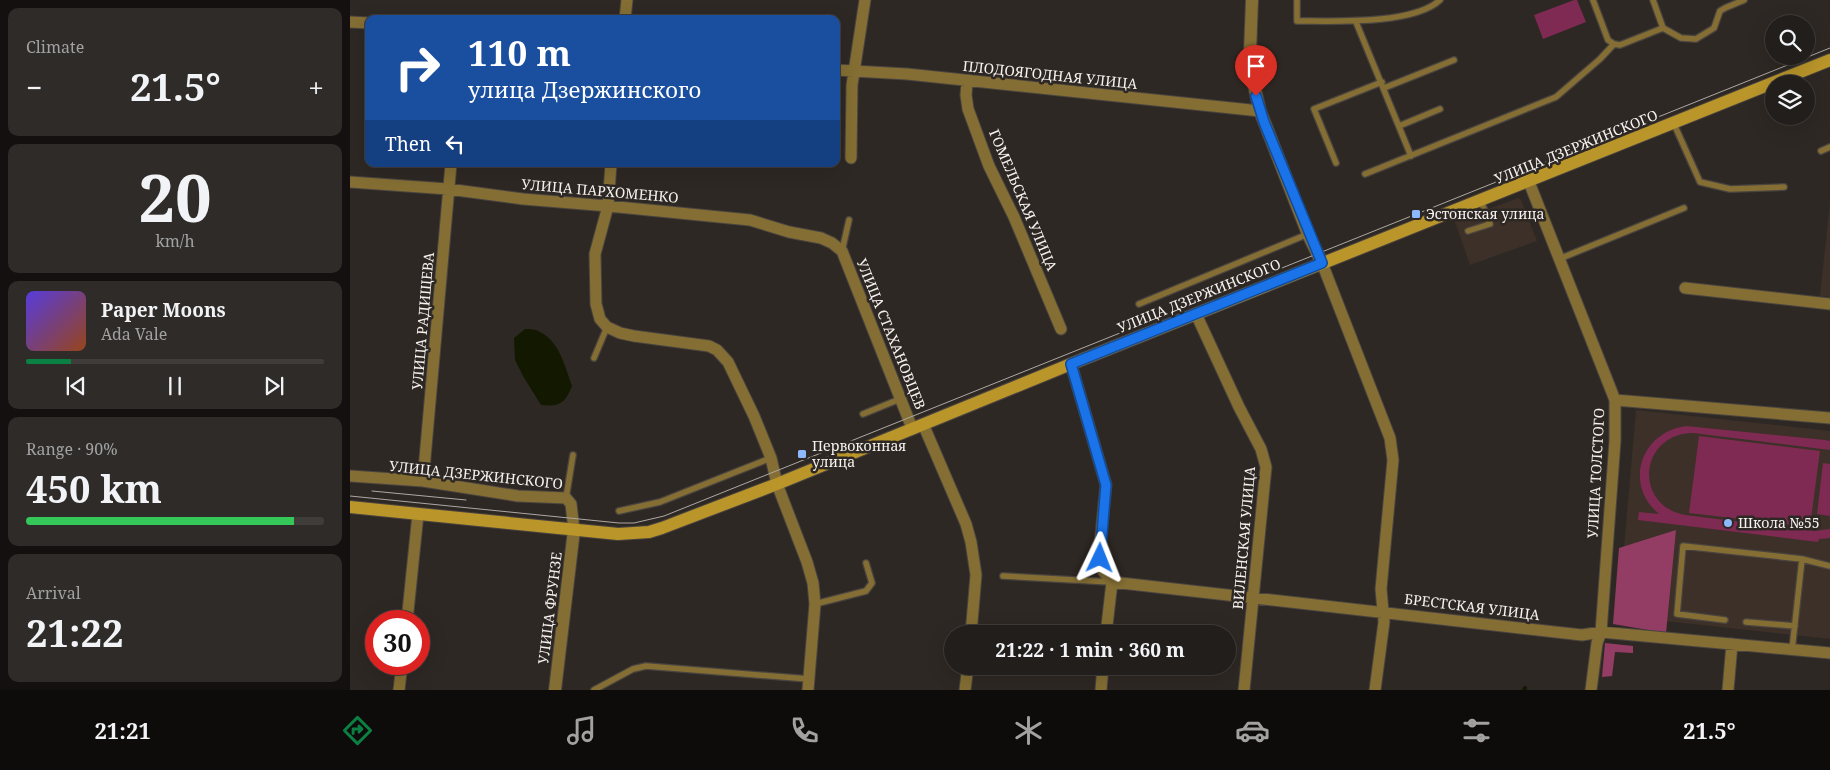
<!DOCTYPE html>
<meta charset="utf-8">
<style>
body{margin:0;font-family:"Noto Serif",serif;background:#2e2b28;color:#f1f3f6;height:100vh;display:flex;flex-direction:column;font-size:19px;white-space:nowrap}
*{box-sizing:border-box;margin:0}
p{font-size:16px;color:#a2a2a3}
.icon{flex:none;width:28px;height:28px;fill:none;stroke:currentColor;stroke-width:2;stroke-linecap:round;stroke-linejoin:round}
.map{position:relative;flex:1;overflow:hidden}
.side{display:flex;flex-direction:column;gap:8px;padding:8px;background:#13100f;width:350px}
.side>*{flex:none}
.hud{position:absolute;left:15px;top:15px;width:475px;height:152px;border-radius:10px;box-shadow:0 5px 20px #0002,0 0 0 1px #3f3c3a;background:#1a4fa0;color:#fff;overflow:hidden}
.tools{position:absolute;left:1415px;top:15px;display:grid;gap:10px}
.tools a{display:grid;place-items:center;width:50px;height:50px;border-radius:50%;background:#221e1b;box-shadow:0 5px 20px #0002,0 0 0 1px #3f3c3a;font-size:25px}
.speed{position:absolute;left:15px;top:610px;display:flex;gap:10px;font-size:25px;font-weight:700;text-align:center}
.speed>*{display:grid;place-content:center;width:65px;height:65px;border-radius:50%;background:#221e1b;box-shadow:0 5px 20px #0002,0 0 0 1px #3f3c3a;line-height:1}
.speed .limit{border:8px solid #d22;background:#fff;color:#111}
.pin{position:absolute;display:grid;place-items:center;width:42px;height:42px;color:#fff;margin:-51px -21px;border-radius:50% 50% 50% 0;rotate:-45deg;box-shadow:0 0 5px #0007}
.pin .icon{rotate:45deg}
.me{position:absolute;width:55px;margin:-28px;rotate:2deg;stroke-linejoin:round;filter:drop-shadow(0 0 4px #0008)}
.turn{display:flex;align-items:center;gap:18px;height:105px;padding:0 20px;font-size:22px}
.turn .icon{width:65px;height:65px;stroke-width:2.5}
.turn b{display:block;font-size:35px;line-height:42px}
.then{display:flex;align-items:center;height:48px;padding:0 20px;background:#0003;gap:10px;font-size:19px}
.big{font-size:38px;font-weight:700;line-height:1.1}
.side .card{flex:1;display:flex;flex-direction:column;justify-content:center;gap:8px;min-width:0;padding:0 18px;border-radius:10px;background:#2e2b28}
.side .dial{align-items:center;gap:0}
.dial b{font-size:65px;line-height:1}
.song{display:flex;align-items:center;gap:15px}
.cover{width:60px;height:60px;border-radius:8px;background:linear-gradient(135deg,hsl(250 70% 55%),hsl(20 70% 35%))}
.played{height:5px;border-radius:2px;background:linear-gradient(90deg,#0b8043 15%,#3f3c3a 15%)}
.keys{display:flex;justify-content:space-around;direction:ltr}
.heat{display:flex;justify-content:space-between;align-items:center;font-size:28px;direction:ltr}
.charge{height:8px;border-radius:4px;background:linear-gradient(90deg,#34c759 90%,#3f3c3a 0)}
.trip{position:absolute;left:594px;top:625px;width:292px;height:50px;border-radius:25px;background:#221e1b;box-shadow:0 5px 20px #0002,0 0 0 1px #3f3c3a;font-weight:700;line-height:50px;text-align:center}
.tab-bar{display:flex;height:80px;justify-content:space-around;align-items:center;background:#0e0c0b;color:#a2a2a3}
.tab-bar .icon{width:35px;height:35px}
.tab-bar .active{color:#0b8043}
.tab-bar b{font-size:22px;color:#f1f3f6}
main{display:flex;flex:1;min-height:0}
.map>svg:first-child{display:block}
.built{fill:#3c3028}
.green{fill:#7f2a52}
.forest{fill:#943d64}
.water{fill:#131900}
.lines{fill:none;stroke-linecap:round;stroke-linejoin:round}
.stream{stroke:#131900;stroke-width:4}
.service-casing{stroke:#4a4440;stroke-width:8}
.minor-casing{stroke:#4a4440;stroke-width:13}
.tertiary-casing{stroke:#4a4440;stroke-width:14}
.secondary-casing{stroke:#4a4440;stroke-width:14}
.service{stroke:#846e33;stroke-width:5.5}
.minor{stroke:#846e33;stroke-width:11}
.tertiary{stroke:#846e33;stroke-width:12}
.secondary{stroke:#b9952a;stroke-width:12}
.tram{stroke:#ada8a5;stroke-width:1}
.route-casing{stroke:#114b97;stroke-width:12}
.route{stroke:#1a73e8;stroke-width:9}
.poi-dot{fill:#8eb8fd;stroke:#2e2824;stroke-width:2}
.labels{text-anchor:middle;stroke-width:5;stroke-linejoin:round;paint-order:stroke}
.street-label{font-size:14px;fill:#f6f2ef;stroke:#2e2824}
.poi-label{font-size:14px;fill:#f6f2ef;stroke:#2e2824;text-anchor:start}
</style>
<main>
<section class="side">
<div class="card"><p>Climate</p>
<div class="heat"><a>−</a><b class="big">21.5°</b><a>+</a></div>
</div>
<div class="card dial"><b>20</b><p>km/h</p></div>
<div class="card">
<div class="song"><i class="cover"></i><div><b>Paper Moons</b><p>Ada Vale</p></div></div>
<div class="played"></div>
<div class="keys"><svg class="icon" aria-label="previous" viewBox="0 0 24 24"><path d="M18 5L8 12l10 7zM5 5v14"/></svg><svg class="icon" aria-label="pause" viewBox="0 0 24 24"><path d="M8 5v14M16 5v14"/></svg><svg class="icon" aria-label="next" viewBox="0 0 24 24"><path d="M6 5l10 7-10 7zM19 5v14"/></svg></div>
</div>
<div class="card"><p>Range · 90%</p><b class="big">450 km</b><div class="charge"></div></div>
<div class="card"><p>Arrival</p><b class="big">21:22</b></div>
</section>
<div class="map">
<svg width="1480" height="690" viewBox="0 0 1480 690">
<rect width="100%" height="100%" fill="#2e2824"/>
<!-- built -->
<path class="built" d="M1168,198L1171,200L1187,241L1120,265L1105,222Z
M1480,202V297L1470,296Z
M1286,410L1480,431V639L1268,616Z"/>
<!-- green -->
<path class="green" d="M1224,0H1227L1236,22L1193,39L1184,15Z
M1336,426L1475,440L1480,441V450L1343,433C1289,434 1283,505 1335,515L1464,531L1480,529V538L1469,539L1468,542L1288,520L1289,512L1309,514C1273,484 1291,432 1336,426Z
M1349,436L1470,451L1460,527L1339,513Z
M1473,463L1480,464V516L1467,514Z"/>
<!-- forest -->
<path class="forest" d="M1326,530L1316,633L1263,624L1269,548Z
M1255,643L1283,646V653L1265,652L1262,676L1252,677Z"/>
<!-- water -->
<path class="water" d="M175,329C179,329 186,329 190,332C210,342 215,367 222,386C215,403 210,407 191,405L173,376L165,360L164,338Z"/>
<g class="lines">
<!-- stream -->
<path class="stream" d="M1174,690L1175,688"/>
<!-- service casing -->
<g class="service-casing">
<path id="service" d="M947,0V21C983,21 1063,25 1090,0
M1243,0L1258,40L1264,44L1270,45L1313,28L1303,0
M1006,22L1061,156
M1313,28L1331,38L1346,39L1364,28L1370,11L1375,8L1394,0
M1034,88L1104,60
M1324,124L1350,182L1380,189L1434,187
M1049,126L1090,109
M1471,151L1480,147
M986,163L964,109L1032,82
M1015,174L1206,97L1250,59L1264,44
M1118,231L1140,224L1131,201
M492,251L499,220
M1209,259L1334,208
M789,304L958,234
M244,358L257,327
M513,414L550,399
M216,498L223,455
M269,511L310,502L421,458
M1452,559L1480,566
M653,576L761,582
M465,604L516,591L522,583L516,563
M1375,620L1327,614L1333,546L1452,559L1442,650
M1396,622L1445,626
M244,690L283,669L296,666L459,679"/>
</g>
<!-- minor casing -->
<g class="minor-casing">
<path id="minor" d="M275,19L277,0
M0,22L19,23
M486,70L557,74L910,111
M617,82L616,95L618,109L639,166L664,217L711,329
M501,158L502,85L515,0
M261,164L258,206L245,254L246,304L250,319L257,327L270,333L284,336L359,346L367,350L378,362L404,416L421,458L427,484L457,562L463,583L465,604L458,690
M0,182L98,189L173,199L258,206L400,220L439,232L471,238L482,243L492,251L562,428
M1179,182L1265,400V441L1251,632L1247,643L1241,690
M972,263L1040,438L1043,460L1031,589L1034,622L1025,690
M1335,288L1480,304
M846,314L889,407L911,449L916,467L894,690
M721,364L756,485L750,545V558L753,571L762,582L756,634
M1265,400L1480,418
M573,424L616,524L621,542L626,575L621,634
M0,476L73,481L168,496L216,498L221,504L224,530
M73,481L101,164
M762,582L1232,635L1251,632L1480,653
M57,621L68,514
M49,690L52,664
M615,690L618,666
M751,690L753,666
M1378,690L1382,644"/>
</g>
<!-- tertiary casing -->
<g class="tertiary-casing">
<path id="tertiary" d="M902,0L900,53L903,81L910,111L958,234L972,263
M205,690L224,530"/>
</g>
<!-- secondary casing -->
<g class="secondary-casing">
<path id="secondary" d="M0,507L268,534L299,532L312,528L427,484L721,364L1480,60"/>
</g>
<!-- service -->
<use href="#service" class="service"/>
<!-- minor -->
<use href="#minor" class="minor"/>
<!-- tertiary -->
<use href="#tertiary" class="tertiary"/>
<!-- secondary -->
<use href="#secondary" class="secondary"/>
<!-- tram -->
<path class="tram" d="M22,491L116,500
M0,496L269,523H284L314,516L1480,48"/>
</g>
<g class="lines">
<!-- route casing -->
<g class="route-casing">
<path id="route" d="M750,558L756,485L721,364L972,263L914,122L906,96"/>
</g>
<!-- route -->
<use href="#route" class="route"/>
</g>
<!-- markers -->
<g class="poi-dot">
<rect x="1061" y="209" width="10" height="10" rx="2.5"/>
<rect x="447" y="449" width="10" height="10" rx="2.5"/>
<circle cx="1378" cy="523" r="5"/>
</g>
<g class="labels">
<!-- street labels -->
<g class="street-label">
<text transform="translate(700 75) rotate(6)" y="5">ПЛОДОЯГОДНАЯ УЛИЦА</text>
<text transform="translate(1226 147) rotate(-22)" y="5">УЛИЦА ДЗЕРЖИНСКОГО</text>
<text transform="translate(250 191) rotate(5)" y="5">УЛИЦА ПАРХОМЕНКО</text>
<text transform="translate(673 200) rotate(67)" y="5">ГОМЕЛЬСКАЯ УЛИЦА</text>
<text transform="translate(849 296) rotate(-22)" y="5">УЛИЦА ДЗЕРЖИНСКОГО</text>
<text transform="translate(73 321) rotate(-85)" y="5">УЛИЦА РАДИЩЕВА</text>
<text transform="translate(541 334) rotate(68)" y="5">УЛИЦА СТАХАНОВЦЕВ</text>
<text transform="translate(1246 473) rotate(-87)" y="5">УЛИЦА ТОЛСТОГО</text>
<text transform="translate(126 475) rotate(6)" y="5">УЛИЦА ДЗЕРЖИНСКОГО</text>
<text transform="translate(894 538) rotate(-85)" y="5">ВИЛЕНСКАЯ УЛИЦА</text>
<text transform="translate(1122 607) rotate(7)" y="5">БРЕСТСКАЯ УЛИЦА</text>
<text transform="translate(200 608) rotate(-83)" y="5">УЛИЦА ФРУНЗЕ</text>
</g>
<!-- poi labels -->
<g class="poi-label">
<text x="1076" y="219">Эстонская улица</text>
<text x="462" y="451">Первоконная<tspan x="462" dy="16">улица</tspan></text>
<text x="1388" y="528">Школа №55</text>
</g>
</g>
</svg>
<div class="tools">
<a><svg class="icon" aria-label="search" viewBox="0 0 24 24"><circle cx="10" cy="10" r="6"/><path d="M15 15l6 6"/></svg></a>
<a><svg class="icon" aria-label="layers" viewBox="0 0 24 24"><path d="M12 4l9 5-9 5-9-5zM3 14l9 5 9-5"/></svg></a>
</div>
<div class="speed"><div class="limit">30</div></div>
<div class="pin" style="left:906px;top:96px;background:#d93025"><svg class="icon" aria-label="arrive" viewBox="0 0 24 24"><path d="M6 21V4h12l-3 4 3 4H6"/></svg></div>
<svg class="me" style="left:750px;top:558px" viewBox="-20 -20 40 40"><path d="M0-17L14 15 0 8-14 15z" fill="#1a73e8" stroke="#fff" stroke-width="4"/></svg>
<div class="trip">21:22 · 1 min · 360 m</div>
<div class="hud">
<div class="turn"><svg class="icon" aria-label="right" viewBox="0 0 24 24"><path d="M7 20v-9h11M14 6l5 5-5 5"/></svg><div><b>110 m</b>улица Дзержинского</div></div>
<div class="then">Then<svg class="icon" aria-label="left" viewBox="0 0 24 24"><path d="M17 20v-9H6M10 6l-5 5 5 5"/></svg></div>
</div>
</div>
</main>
<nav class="tab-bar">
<b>21:21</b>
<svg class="icon active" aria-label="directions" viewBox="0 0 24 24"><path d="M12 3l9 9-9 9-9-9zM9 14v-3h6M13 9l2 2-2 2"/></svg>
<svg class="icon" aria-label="music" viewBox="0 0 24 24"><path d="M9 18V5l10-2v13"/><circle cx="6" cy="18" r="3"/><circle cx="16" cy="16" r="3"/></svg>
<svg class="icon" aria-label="phone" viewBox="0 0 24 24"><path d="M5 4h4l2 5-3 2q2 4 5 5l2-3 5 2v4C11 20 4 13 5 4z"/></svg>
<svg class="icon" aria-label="climate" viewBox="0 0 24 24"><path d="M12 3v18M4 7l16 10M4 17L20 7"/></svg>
<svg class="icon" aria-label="car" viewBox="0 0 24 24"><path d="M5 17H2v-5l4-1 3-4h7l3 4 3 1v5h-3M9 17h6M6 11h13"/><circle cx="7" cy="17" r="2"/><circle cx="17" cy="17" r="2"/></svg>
<svg class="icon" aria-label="filters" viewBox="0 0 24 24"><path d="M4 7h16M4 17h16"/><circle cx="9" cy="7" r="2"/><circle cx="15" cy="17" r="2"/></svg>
<b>21.5°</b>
</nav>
